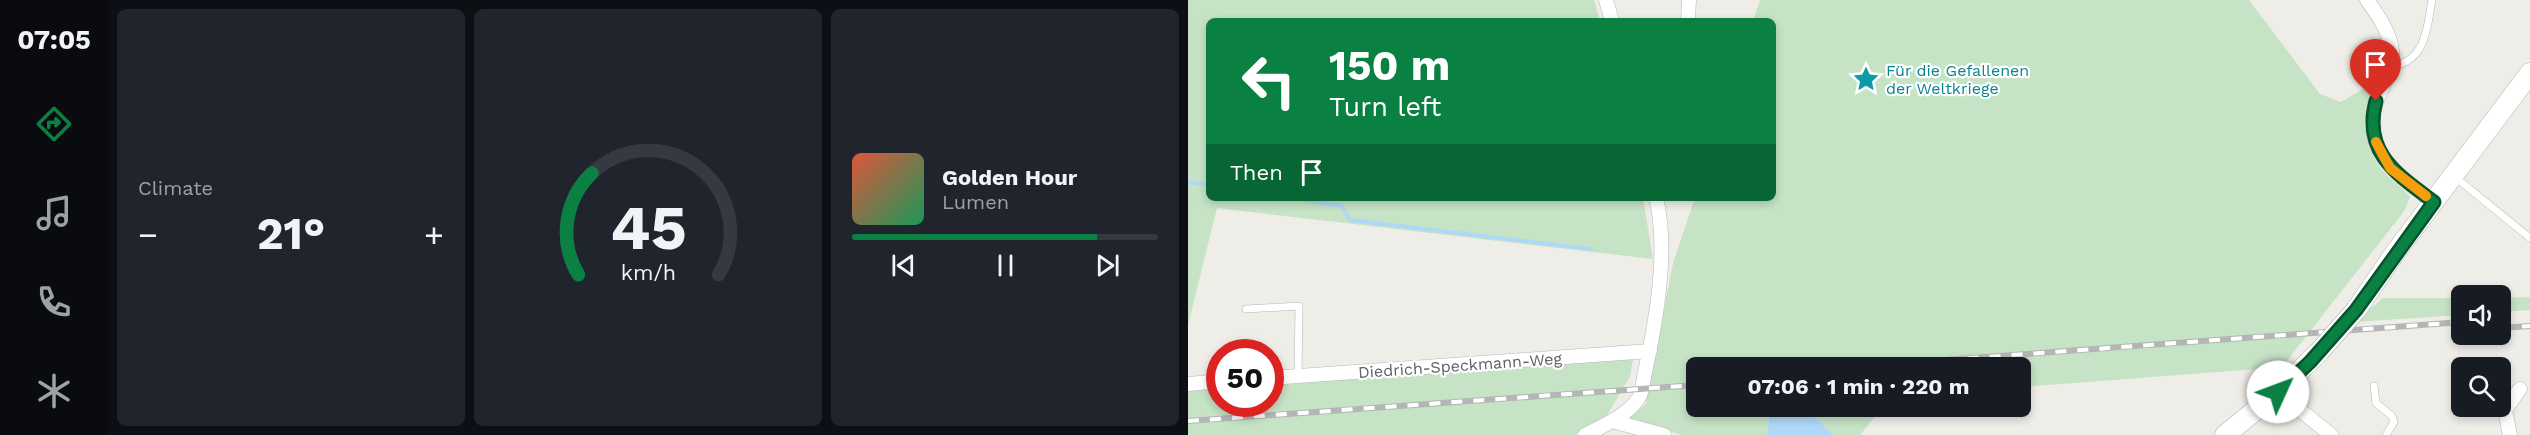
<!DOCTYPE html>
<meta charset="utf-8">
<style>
body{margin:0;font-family:"Work Sans",sans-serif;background:#20242c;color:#f1f3f6;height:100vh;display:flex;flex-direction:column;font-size:22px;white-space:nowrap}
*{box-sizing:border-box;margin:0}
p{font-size:20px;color:#9ea1a6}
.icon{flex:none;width:33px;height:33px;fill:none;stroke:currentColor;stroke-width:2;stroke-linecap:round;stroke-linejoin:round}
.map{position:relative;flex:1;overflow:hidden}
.panel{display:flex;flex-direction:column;gap:9px;padding:9px;background:#0d0f14;width:1080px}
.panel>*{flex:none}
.banner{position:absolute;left:18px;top:18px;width:570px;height:183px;border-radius:9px;box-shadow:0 3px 9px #0003;background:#0b8043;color:#fff;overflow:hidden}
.buttons{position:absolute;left:1263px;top:285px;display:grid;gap:12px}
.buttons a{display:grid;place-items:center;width:60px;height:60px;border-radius:9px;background:#171b24;box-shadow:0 3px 9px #0003;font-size:30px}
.speed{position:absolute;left:18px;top:339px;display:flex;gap:12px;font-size:30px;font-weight:700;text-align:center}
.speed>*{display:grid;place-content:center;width:78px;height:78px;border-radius:50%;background:#171b24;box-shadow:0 3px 9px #0003;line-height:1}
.speed .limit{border:9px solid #d22;background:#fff;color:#111}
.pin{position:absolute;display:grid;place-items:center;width:51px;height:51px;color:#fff;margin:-62px -26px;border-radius:50% 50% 50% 0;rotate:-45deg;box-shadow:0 0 6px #0007}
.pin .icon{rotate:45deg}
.me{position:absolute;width:66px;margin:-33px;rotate:47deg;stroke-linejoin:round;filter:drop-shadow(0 0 4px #0008)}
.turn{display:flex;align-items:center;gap:21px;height:126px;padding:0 24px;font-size:27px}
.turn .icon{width:78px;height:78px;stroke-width:2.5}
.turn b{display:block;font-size:42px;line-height:51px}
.then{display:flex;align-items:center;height:57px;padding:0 24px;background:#0003;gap:12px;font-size:22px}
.big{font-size:45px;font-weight:700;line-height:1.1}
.panel .card{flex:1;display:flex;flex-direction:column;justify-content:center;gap:9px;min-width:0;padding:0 21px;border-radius:9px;background:#20242c}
.panel .dial{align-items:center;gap:0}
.dial svg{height:156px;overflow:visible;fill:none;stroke:#363941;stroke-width:7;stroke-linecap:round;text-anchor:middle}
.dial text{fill:#f1f3f6;stroke:none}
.song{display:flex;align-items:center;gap:18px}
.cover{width:72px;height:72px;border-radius:9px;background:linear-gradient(135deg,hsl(10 70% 55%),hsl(150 70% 35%))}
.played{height:6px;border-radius:3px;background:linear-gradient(90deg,#0b8043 80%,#363941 80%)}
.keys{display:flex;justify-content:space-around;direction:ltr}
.heat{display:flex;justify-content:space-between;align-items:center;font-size:33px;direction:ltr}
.panel .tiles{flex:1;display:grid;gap:9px;grid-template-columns:repeat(3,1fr)}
.trip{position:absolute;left:498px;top:357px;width:345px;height:60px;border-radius:9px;background:#171b24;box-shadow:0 3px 9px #0003;font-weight:700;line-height:60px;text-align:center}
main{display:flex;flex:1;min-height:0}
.menu{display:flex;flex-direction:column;width:108px;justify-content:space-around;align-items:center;background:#090b0e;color:#9ea1a6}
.menu .icon{width:42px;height:42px}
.menu .selected{color:#0b8043}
.menu b{font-size:27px;color:#f1f3f6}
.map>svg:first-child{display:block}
.green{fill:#c6e3c6}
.water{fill:#afd8f6}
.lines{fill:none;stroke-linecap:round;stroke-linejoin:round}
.stream{stroke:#afd8f6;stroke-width:4}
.service-casing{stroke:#b4b6ba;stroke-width:8}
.minor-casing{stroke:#b4b6ba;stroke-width:15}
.secondary-casing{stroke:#b3b5ba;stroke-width:21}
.service{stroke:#fff;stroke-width:7}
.minor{stroke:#fff;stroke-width:14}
.secondary{stroke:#fff;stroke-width:20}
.rail-casing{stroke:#b4b5b5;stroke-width:6}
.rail{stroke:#fff;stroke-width:4;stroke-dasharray:11;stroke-linecap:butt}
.secondary-bridge-casing{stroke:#b3b5ba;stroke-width:21;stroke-linecap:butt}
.secondary-bridge{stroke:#fff;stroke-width:20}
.route-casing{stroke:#07532c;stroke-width:15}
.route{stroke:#0b8043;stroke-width:10}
.slow{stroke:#f59e0b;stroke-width:10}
.labels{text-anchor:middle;stroke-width:4.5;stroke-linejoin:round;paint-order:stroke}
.culture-label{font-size:16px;fill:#0d838f;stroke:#fff;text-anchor:start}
.street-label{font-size:16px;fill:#5e6165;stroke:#fff}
</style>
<main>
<nav class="menu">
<b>07:05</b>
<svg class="icon selected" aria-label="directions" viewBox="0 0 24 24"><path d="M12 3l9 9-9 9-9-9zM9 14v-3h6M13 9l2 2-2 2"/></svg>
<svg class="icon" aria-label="music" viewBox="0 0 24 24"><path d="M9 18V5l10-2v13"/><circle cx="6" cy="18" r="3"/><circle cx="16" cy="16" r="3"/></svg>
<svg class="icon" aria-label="phone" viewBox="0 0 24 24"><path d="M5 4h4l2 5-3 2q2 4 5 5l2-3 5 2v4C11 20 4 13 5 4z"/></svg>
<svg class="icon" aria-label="climate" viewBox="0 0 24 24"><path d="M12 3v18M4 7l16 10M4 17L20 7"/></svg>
</nav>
<section class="panel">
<div class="tiles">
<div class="card"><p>Climate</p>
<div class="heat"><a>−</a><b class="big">21°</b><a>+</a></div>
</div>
<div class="card dial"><svg viewBox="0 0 100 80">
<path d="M14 69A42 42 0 1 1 86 69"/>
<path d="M14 69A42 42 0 0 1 21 17" stroke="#0b8043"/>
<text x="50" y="56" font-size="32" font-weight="700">45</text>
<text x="50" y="72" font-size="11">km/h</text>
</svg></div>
<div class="card">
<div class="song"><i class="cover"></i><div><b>Golden Hour</b><p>Lumen</p></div></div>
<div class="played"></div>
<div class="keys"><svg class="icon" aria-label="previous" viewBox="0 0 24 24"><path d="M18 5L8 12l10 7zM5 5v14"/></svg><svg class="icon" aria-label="pause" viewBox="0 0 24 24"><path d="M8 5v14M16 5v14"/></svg><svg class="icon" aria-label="next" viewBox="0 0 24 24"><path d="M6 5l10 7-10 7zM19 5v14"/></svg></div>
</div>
</div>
</section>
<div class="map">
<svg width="1342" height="435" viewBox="0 0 1342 435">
<rect width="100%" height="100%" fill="#efede7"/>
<!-- green -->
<path class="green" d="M0,0H406L412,21H21V198H455L465,259L29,208L0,325Z
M572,0H1061L1132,94L1153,102L1188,81C1172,113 1173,147 1198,174C1205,182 1215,187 1222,197L1217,210L1094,367L833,387L832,368H508V406L582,407L579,435H494L440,419L458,404L485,263L507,198H585V21H565Z
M1342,297V310L1313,312V298Z
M1195,298H1273V315L1166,322Z
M446,355L442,376L417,419L386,435H0V386L31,384L32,404H82L83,380Z
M607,407H695L672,435H645L622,411Z"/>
<!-- water -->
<path class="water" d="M582,407C621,406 619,408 645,435H579Z"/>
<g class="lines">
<!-- stream -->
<path class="stream" d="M0,182L21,185
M103,198L153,206L162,220L403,249"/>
<!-- service casing -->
<g class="service-casing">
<path id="service" d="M1203,66C1238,62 1239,28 1244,0
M1267,177L1342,238
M58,309L111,306L110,376
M1186,386L1188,403L1204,416L1206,422L1198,435"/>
</g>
<!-- minor casing -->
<g class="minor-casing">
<path id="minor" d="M418,0L424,21
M1179,0C1189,14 1202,32 1204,50C1205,68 1196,82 1190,98C1169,149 1211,176 1246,202
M500,21L501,0
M82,378L462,351
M0,384L32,381
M1090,392L1143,435
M424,421L476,435
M397,435C413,427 440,415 450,399C455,393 455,380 457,372C468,321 481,250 468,198
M1322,435L1317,410L1332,389"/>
</g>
<!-- secondary casing -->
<g class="secondary-casing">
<path id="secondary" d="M1168,310L1207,253L1342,73
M1037,435L1090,392L1131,352"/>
</g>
<!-- service -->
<use href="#service" class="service"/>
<!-- minor -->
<use href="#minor" class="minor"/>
<!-- secondary -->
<use href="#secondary" class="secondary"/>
<!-- rail casing -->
<g class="rail-casing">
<path id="rail" d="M1312,328L1342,326
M648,368L1274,322
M0,421L508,385"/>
</g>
<!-- rail -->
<use href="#rail" class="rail"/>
<!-- secondary-bridge casing -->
<g class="secondary-bridge-casing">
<path id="secondary-bridge" d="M1131,352L1168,310"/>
</g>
<!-- secondary-bridge -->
<use href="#secondary-bridge" class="secondary-bridge"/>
</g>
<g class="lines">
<!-- route casing -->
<g class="route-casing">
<path id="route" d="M1090,392L1122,362L1168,310L1246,202C1210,175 1174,153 1188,101"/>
</g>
<!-- route -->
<use href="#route" class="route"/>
<!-- slow -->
<path class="slow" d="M1188,142L1202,168L1238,196"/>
</g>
<!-- icons -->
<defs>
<g id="sight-bare" transform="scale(2.07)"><path d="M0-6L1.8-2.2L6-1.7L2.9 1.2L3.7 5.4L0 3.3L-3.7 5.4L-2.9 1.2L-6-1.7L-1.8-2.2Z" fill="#0f9aa8" stroke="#fff" stroke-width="2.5" paint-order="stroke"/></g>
</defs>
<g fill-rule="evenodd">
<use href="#sight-bare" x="678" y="79"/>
</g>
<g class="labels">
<!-- culture labels -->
<g class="culture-label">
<text x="698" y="76">Für die Gefallenen<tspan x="698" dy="18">der Weltkriege</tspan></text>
</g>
<!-- street labels -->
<g class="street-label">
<text transform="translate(272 365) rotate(-4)" y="6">Diedrich-Speckmann-Weg</text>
</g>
</g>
</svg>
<div class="buttons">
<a><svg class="icon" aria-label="sound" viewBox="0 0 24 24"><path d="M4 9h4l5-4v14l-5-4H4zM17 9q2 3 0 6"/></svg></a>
<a><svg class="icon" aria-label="search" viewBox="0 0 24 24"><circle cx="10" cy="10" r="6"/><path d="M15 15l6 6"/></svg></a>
</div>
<div class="speed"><div class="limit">50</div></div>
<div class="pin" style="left:1188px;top:101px;background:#d93025"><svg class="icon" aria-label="arrive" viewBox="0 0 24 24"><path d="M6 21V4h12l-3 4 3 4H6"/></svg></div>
<svg class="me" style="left:1090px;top:392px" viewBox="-20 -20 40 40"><circle r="19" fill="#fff"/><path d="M0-13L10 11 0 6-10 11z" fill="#0b8043"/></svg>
<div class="trip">07:06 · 1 min · 220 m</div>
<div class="banner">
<div class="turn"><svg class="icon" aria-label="left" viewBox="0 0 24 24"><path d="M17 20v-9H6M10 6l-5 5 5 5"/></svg><div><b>150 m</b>Turn left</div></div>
<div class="then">Then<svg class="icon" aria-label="arrive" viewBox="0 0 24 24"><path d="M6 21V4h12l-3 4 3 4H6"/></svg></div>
</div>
</div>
</main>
